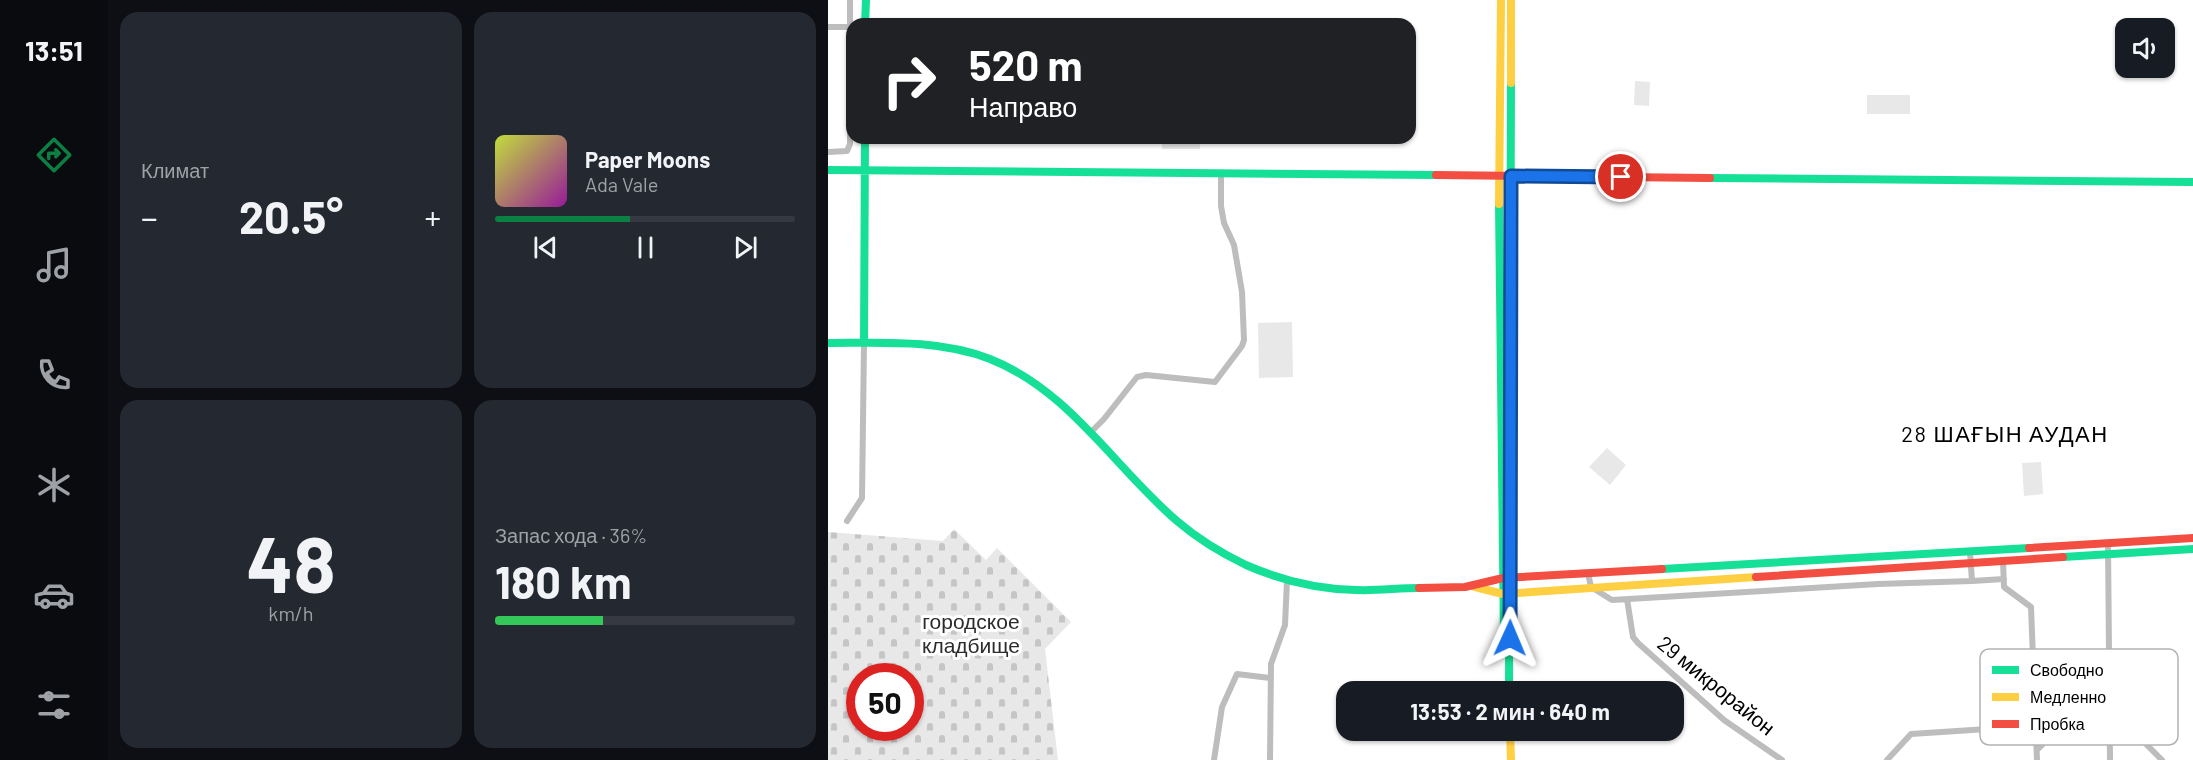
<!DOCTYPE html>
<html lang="ru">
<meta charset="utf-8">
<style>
body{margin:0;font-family:Barlow,sans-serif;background:#242831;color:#f1f3f6;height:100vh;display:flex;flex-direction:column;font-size:22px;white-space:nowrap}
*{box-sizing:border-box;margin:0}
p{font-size:20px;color:#9ea1a6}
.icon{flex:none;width:33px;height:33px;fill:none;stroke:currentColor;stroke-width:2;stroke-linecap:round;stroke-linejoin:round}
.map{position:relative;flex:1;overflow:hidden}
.side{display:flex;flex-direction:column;gap:12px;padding:12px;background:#0d0f14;width:720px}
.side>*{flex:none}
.banner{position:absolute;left:18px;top:18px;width:570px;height:126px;border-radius:18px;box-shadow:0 2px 4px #0004;background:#202124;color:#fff;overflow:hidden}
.controls{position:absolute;left:1287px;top:18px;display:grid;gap:12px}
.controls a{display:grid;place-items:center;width:60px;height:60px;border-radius:12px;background:#171b24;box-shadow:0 2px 4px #0004;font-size:30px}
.speed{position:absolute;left:18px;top:663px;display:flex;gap:12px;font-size:30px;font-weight:700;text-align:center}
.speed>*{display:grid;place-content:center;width:78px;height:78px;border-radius:50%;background:#171b24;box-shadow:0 2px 4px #0004;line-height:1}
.speed .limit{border:9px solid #d22;background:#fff;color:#111}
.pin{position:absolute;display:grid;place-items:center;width:51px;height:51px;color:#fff;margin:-26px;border:3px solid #fff;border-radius:50%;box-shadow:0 2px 6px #0007}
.me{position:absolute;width:66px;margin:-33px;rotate:1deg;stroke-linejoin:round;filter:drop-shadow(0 0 4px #0008)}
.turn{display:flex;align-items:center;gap:21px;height:126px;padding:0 24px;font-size:27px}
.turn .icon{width:78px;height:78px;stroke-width:2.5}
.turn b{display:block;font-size:42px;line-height:51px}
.big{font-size:45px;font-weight:700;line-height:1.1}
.side .card{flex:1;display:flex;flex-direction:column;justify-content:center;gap:9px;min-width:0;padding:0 21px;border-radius:18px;background:#242831}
.side .dial{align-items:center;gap:0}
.dial b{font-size:78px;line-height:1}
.song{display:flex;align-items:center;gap:18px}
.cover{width:72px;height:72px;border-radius:9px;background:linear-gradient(135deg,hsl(70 70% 55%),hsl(300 70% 35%))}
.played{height:6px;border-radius:3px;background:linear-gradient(90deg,#0b8043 45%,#363941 45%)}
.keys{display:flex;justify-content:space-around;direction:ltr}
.heat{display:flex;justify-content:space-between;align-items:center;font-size:33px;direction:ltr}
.charge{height:9px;border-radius:4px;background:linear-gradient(90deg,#34c759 36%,#363941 0)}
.side .tiles{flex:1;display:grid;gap:12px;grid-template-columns:repeat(2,1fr)}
.trip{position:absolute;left:508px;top:681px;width:348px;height:60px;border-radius:18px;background:#171b24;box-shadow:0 2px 4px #0004;font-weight:700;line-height:60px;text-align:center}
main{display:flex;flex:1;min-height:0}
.dock{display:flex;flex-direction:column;width:108px;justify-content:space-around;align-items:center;background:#090b0e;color:#9ea1a6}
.dock .icon{width:42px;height:42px}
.dock .selected{color:#0b8043}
.dock b{font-size:27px;color:#f1f3f6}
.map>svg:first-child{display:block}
.grass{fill:#e8e8e8}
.cemetery{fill:url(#cemetery-stones);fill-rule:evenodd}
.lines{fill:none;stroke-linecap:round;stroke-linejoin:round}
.street{stroke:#bdbdbd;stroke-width:6}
.fast{stroke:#16e098;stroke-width:8}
.slow{stroke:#ffcf43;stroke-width:8}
.jam{stroke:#f24e42;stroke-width:8}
.route-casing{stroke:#114b97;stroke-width:15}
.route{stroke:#1a73e8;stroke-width:10}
.labels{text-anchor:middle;stroke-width:6;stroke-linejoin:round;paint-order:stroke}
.park-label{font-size:21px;fill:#2c2c2c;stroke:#fff}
.street-label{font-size:21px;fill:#000;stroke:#fff}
.neighbourhood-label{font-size:22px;letter-spacing:1.5px;fill:#000;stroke:#fff}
.key{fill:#fff;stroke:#b2b2b2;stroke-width:1.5}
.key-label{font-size:16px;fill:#000}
</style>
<main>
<nav class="dock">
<b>13:51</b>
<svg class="icon selected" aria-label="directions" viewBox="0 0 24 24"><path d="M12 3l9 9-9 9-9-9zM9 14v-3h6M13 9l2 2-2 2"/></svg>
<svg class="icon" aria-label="music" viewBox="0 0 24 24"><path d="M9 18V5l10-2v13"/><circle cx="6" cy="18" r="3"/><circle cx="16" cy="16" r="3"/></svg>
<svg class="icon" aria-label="phone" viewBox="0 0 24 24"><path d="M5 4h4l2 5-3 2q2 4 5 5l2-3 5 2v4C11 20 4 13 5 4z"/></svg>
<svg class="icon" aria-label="climate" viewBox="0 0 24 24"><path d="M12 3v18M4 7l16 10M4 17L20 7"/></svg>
<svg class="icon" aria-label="car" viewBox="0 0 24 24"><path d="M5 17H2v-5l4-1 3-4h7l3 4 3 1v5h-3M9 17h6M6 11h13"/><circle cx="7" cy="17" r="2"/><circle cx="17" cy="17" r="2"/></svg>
<svg class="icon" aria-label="filters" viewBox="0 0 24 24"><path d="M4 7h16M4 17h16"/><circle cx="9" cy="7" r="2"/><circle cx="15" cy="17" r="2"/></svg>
</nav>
<section class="side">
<div class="tiles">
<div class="card"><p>Климат</p>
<div class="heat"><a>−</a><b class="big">20.5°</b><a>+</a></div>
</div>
<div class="card">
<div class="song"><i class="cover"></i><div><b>Paper Moons</b><p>Ada Vale</p></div></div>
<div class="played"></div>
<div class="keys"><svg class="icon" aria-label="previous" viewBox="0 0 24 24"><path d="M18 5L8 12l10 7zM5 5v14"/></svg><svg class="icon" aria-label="pause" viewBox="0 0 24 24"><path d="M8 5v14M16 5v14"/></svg><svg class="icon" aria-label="next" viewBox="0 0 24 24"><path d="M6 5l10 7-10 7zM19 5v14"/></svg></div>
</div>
<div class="card dial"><b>48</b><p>km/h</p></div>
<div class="card"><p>Запас хода · 36%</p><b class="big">180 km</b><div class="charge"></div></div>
</div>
</section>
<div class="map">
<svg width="1365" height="760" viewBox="0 0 1365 760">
<defs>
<pattern id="cemetery-stones" width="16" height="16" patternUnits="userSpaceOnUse" patternTransform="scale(1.5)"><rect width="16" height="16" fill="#e8e8e8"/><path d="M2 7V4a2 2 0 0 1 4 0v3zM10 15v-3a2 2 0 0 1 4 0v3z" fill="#c5c5c5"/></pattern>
</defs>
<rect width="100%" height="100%" fill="#fff"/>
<!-- grass -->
<path class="grass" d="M807,81L822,82L821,106L806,105Z
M1039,95H1082V114H1039Z
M334,138H372V149H334Z
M464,322L465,377L431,378L430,323Z
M779,448L798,465L782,485L761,467Z
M1213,462L1215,494L1196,496L1194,463Z"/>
<!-- cemetery -->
<path class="cemetery" d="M126,529L158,560L169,548L243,622L217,649L230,760H0V532L115,541ZM32,676H82V728H32Z"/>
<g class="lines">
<!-- street -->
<path class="street" d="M0,27H23
M0,152L19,151L22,144V0
M263,432L276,419L309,377L318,375L387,382L414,346L416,340L414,292L406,245L396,223L393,206V174
M19,521L34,498L36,343
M1280,544L1282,760
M1175,560L1176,587L1203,607L1209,760
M760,573L763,587L784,600L1050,584L1144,581L1142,552
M1144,581L1176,579
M799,599L805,637L810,643L896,720L954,760
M1282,730L1317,743L1334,760
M1209,750L1230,729L1281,713
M386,760L394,707L409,674L442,678
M442,760L443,664L457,625L459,580
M1059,760L1083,734L1175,728L1208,715"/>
<!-- fast -->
<path class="fast" d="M37,24L38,0
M0,170L608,175
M882,178L1365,182
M671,204L676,641
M0,343C53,343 111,339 162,359C241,390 287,468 349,521C370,539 393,553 418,565C452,580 490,589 528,590C549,591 570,588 591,588
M36,343L37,138
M1235,557L1365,549
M834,569L1201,548
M681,692L683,83"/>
<!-- slow -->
<path class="slow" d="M683,83V0
M671,204L673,0
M647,587L675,594L928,577
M682,730L683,760"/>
<!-- jam -->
<path class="jam" d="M608,175L882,178
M1201,548L1365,538
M928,577L1235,557
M591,588L637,587L675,578L834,569"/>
</g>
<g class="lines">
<!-- route casing -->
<g class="route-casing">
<path id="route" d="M682,638L683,176L793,177"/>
</g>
<!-- route -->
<use href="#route" class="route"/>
</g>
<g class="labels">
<!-- park labels -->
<g class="park-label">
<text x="143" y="629">городское<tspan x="143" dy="24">кладбище</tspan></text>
</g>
<!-- street labels -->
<g class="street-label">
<text transform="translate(888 686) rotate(39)" y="7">29 микрорайон</text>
</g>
<!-- neighbourhood labels -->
<g class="neighbourhood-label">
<text x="1177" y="442">28 ШАҒЫН АУДАН</text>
</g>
</g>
<!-- legend -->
<rect x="1152" y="649" width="198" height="96" rx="9" class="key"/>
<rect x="1164" y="666" width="27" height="8" fill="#16e098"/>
<rect x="1164" y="693" width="27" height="8" fill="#ffcf43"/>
<rect x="1164" y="720" width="27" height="8" fill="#f24e42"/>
<g class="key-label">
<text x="1202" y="676">Свободно</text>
<text x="1202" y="703">Медленно</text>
<text x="1202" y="730">Пробка</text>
</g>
</svg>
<div class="controls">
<a><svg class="icon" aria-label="sound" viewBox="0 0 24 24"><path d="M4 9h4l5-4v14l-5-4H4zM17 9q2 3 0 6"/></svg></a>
</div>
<div class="speed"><div class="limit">50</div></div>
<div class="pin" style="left:793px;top:177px;background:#d93025"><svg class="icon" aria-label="arrive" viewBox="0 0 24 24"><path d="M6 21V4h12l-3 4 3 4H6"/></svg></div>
<svg class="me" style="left:682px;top:638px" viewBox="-20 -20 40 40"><path d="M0-17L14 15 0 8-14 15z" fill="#1a73e8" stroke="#fff" stroke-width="4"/></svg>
<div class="trip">13:53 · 2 мин · 640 m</div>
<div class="banner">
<div class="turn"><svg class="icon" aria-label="right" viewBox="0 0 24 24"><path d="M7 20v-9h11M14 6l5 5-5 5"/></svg><div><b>520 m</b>Направо</div></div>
</div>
</div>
</main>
